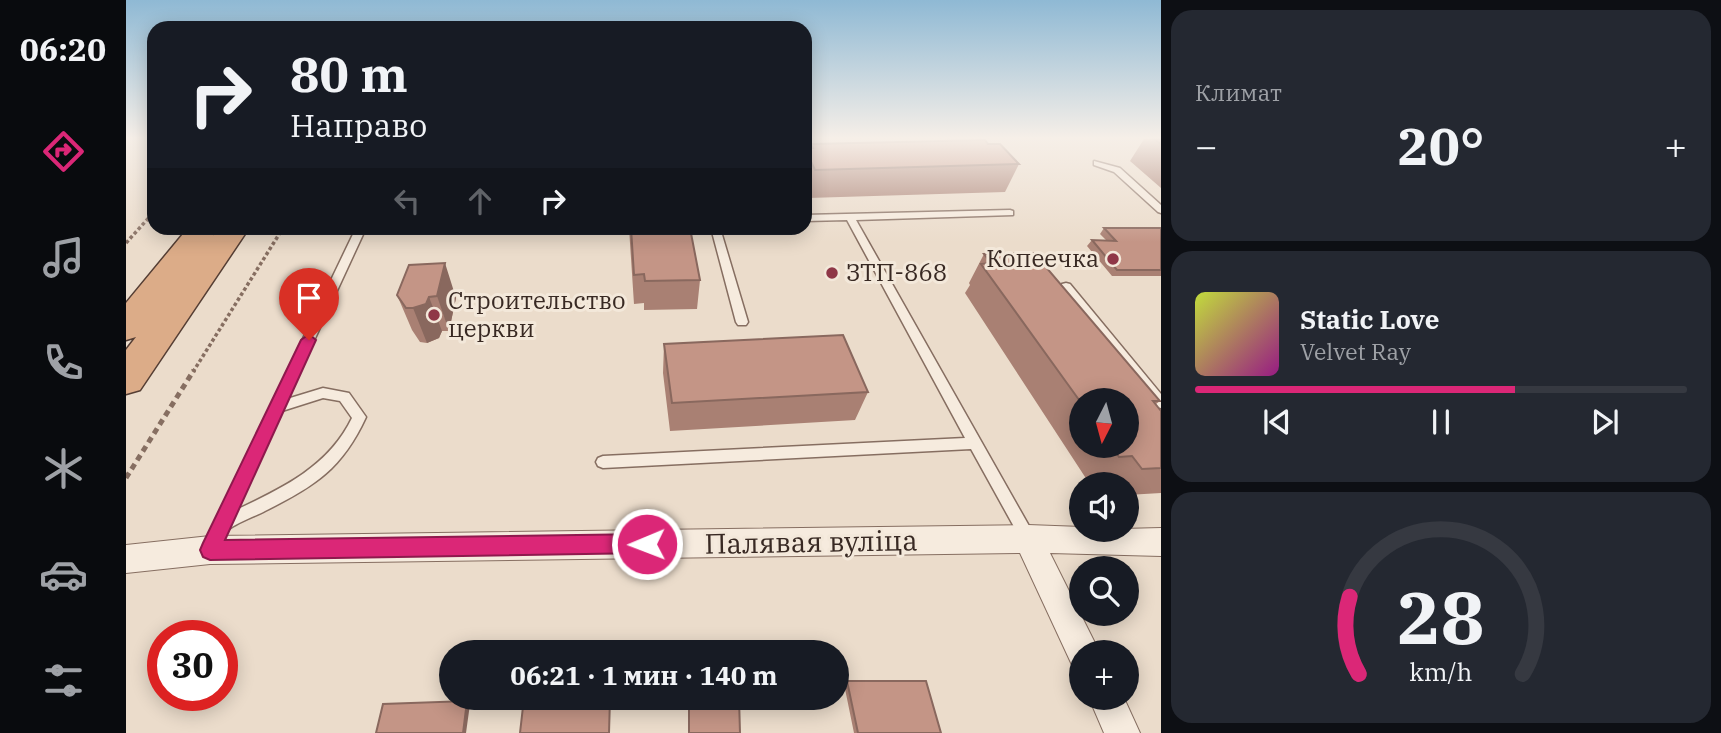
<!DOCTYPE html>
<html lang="ru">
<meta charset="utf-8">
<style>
body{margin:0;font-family:"IBM Plex Serif",serif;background:#242831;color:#f1f3f6;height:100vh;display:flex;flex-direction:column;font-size:26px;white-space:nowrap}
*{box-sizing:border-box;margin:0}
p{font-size:23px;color:#9ea1a6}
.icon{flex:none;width:38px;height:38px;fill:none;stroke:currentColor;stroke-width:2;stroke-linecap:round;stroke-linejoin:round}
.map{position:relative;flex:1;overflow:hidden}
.panel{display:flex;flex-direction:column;gap:10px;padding:10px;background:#0d0f14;width:560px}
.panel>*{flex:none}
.guide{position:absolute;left:21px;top:21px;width:665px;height:214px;border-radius:21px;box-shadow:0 4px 18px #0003;background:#171b24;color:#f1f3f6;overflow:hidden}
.needle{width:46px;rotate:186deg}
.tools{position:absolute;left:943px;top:388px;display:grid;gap:14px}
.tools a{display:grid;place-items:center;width:70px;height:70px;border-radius:50%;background:#171b24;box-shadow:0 4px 18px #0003;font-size:35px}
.speed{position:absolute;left:21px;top:620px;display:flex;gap:14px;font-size:35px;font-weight:700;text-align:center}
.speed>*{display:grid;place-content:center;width:91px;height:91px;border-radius:50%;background:#171b24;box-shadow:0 4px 18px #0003;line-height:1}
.speed .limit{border:10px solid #d22;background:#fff;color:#111}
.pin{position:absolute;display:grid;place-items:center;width:60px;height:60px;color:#fff;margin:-72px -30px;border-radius:50% 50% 50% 0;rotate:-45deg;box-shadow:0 0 7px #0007}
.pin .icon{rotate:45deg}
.me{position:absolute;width:77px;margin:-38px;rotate:269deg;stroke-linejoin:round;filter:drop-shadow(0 0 5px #0008)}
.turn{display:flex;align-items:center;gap:24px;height:147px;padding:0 28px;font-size:32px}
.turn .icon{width:91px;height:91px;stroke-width:2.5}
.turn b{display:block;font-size:49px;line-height:60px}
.lanes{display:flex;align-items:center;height:66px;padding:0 28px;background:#0003;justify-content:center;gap:35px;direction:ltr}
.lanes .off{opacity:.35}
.big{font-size:52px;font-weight:700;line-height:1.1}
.panel .tile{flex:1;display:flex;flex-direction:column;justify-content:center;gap:10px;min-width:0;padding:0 24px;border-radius:21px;background:#242831}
.panel .dial{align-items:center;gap:0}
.dial svg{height:182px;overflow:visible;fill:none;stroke:#363941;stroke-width:7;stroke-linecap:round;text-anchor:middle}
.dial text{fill:#f1f3f6;stroke:none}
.song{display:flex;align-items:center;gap:21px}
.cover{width:84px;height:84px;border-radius:10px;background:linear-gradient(135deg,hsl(70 70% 55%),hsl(310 70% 35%))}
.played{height:7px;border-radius:4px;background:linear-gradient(90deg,#db2777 65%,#363941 65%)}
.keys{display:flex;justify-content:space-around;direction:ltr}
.heat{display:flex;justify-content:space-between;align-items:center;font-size:38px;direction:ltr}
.trip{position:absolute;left:313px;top:640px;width:410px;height:70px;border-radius:35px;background:#171b24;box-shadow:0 4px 18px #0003;font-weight:700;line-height:70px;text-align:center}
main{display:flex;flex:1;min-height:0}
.tab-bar{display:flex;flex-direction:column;width:126px;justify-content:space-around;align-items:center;background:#090b0e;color:#9ea1a6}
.tab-bar .icon{width:49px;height:49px}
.tab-bar .selected{color:#db2777}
.tab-bar b{font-size:32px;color:#f1f3f6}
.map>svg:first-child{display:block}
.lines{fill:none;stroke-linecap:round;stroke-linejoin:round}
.service-casing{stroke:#866e61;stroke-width:3}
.minor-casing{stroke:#866e61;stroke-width:2}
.trunk-casing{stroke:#553e34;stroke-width:3}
.path-far1{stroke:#866e61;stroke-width:3.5;stroke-dasharray:3.5 2.5;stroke-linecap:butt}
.path{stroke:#866e61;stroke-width:5;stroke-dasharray:6 4.5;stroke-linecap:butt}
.service{fill:#f6ebde;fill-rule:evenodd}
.minor{fill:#f6ebde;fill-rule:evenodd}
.trunk{fill:#dcac88;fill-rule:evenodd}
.wall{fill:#a98073;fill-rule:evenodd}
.shaded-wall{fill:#89685e}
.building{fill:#c49586;stroke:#89685e;stroke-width:2}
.route{fill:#db2777;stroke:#8e194d;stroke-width:2}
.poi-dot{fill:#8f3747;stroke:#f3e8da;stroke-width:2.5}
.labels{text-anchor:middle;stroke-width:6;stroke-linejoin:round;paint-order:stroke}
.poi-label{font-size:24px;fill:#382923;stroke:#f3e8da;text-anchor:start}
.near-street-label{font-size:28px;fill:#382923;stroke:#f3e8da}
</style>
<main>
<nav class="tab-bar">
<b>06:20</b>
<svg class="icon selected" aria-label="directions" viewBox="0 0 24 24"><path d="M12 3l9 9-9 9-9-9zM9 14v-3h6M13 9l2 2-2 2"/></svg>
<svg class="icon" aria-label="music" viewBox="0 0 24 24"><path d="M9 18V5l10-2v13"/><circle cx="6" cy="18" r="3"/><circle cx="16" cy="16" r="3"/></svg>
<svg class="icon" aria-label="phone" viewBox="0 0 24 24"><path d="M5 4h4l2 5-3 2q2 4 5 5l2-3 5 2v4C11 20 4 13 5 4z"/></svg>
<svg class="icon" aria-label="climate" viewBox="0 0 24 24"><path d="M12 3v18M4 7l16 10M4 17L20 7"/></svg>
<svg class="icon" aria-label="car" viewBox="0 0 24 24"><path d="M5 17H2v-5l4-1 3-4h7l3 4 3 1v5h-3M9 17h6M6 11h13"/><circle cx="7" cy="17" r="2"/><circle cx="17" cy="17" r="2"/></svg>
<svg class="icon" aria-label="filters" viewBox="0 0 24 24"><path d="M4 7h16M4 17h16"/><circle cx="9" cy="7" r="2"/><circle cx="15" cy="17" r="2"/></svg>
</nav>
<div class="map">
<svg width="1035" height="733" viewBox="0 0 1035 733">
<rect width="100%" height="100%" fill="#ebdccb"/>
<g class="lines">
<!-- service casing -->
<g class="service-casing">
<path id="service" d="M968,161L994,168L1035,205V213L1032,212L988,172L968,165Z
M884,210L887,211V215L730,220L907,533L910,538L907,543L902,545L897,543L845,449L477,468L472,466L470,462L472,458L477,456L839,438L721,220L679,221V215Z
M230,228H240L161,399L197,388L223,393L240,417C216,469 189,486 139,511C130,516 107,524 101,531C96,536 93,548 90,555L84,558L78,555L76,550L78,545ZM197,398L214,401L226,418C203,466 157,488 110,510L156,411Z
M585,228H594L622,322L620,325H612L610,322Z
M940,283L944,284L1035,394V408L1030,407L936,288L935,286L936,284Z"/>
</g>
<!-- minor casing -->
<g class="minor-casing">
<path id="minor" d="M902,525L956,527V530L1035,528V556L924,553L974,653H956V668L946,665L894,553L84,564L0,573V545L84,536Z
M963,698H998L1014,733H978Z"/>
</g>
<!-- trunk casing -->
<g class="trunk-casing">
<path id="trunk" d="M62,228H92L87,236L93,228H123L14,390L0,394V350L10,337L0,340V303Z"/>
</g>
<!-- path-far1 -->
<path class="path-far1" d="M0,243L28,212
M67,372L157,228"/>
<!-- path -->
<path class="path" d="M0,478L68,370"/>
<!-- service -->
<use href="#service" class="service"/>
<!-- minor -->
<use href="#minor" class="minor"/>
<!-- trunk -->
<use href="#trunk" class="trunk"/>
</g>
<!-- wall -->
<path class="wall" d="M1018,139H1035V188L1004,161Z
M685,144H862L893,164L879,192L682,198L679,190V148H684Z
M503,228H564L574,280L571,309L518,310V303L508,304Z
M978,228H1035V276H986L961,246L966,240H980L974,234Z
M858,254L1034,401L1030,404L1035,411V493L1001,495V485H977L976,483H963L839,293L844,285L843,283ZM956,401L1001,446H956Z
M283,265L330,298L323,331H316L313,338L301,343L294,342L286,330L271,295Z
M538,344L742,392L729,420L544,431L537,373Z
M721,681L815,733H728L718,684Z"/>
<!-- shaded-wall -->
<path class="shaded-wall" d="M319,263L330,298L323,331L311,296Z
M303,297L316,331L313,338L301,343L287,308Z
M341,701L344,704L340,733H337Z"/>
<!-- building -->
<path class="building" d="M1028,139H1035V144Z
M859,140L862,144H874L893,164L689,170L679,149V148H687L685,144Z
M505,228H564L574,280L519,281L518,274L508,275Z
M978,228H1035V270H991L966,240L990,241Z
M908,253L1034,401H1027L1035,411V468L1016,469L1006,456L993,457L986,446H1001V401H956V404L855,264L865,263L858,254Z
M319,263L311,296L303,297L300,304L287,308H280L271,295L283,265Z
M717,335L742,392L546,403L538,344Z
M721,681H800L815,733H732Z
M398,698H484L483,733H394Z
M563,698H613L614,733H563Z
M341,701L337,733H250L257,704Z"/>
<!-- sky -->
<linearGradient id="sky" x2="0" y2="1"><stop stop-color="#8fb9d4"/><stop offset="0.57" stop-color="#f6efe8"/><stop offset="1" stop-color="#f6efe8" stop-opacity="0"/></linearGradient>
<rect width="1035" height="242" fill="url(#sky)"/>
<!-- route -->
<path class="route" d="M183,334L190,340L99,540L521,534L528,537L531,544L528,551L521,553L84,560L77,557L74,550L77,543L175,340Z"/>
<!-- markers -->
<g class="poi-dot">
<circle cx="987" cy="259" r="7"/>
<circle cx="706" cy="273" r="7"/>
<circle cx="308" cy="315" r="7"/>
</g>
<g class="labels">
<!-- poi labels -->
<g class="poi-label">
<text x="973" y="267" text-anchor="end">Копеечка</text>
<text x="720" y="281">ЗТП-868</text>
<text x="322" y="309">Строительство<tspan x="322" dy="28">церкви</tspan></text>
</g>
<!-- near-street labels -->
<g class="near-street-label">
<text transform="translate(685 542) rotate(-1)" y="10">Палявая вуліца</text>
</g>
</g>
</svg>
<div class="tools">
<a><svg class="needle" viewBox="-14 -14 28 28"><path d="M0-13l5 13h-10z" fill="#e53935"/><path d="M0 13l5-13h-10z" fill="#9ea1a6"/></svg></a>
<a><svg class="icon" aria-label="sound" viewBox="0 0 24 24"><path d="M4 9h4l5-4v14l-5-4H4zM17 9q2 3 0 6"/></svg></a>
<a><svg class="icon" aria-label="search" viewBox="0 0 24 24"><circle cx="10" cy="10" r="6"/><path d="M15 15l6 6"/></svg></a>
<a>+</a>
</div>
<div class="speed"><div class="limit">30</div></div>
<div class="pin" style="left:183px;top:340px;background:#d93025"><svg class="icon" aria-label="arrive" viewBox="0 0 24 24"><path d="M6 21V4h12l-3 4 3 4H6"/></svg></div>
<svg class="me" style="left:521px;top:544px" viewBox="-20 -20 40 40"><circle r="17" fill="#db2777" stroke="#fff" stroke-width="3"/><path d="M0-11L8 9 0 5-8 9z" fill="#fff"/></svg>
<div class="trip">06:21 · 1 мин · 140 m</div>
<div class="guide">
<div class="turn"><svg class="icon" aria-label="right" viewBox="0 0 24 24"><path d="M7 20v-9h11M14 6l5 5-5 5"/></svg><div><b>80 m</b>Направо</div></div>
<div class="lanes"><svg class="icon off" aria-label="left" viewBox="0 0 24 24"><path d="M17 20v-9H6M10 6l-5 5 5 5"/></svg><svg class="icon off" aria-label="ahead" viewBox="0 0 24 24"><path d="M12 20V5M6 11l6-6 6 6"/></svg><svg class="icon" aria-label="right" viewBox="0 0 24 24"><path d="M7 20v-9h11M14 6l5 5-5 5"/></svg></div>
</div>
</div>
<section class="panel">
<div class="tile"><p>Климат</p>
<div class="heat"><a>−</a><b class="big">20°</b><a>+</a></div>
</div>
<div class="tile">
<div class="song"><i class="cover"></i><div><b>Static Love</b><p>Velvet Ray</p></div></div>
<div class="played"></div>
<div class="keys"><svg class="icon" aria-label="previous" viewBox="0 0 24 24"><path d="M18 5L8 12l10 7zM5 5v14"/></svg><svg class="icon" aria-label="pause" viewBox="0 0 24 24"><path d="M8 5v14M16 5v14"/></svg><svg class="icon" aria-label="next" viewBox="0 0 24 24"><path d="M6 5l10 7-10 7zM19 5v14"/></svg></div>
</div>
<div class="tile dial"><svg viewBox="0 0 100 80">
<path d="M14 69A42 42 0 1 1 86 69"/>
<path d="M14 69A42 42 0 0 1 10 35" stroke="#db2777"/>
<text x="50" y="56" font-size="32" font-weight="700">28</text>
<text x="50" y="72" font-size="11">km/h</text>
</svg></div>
</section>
</main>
